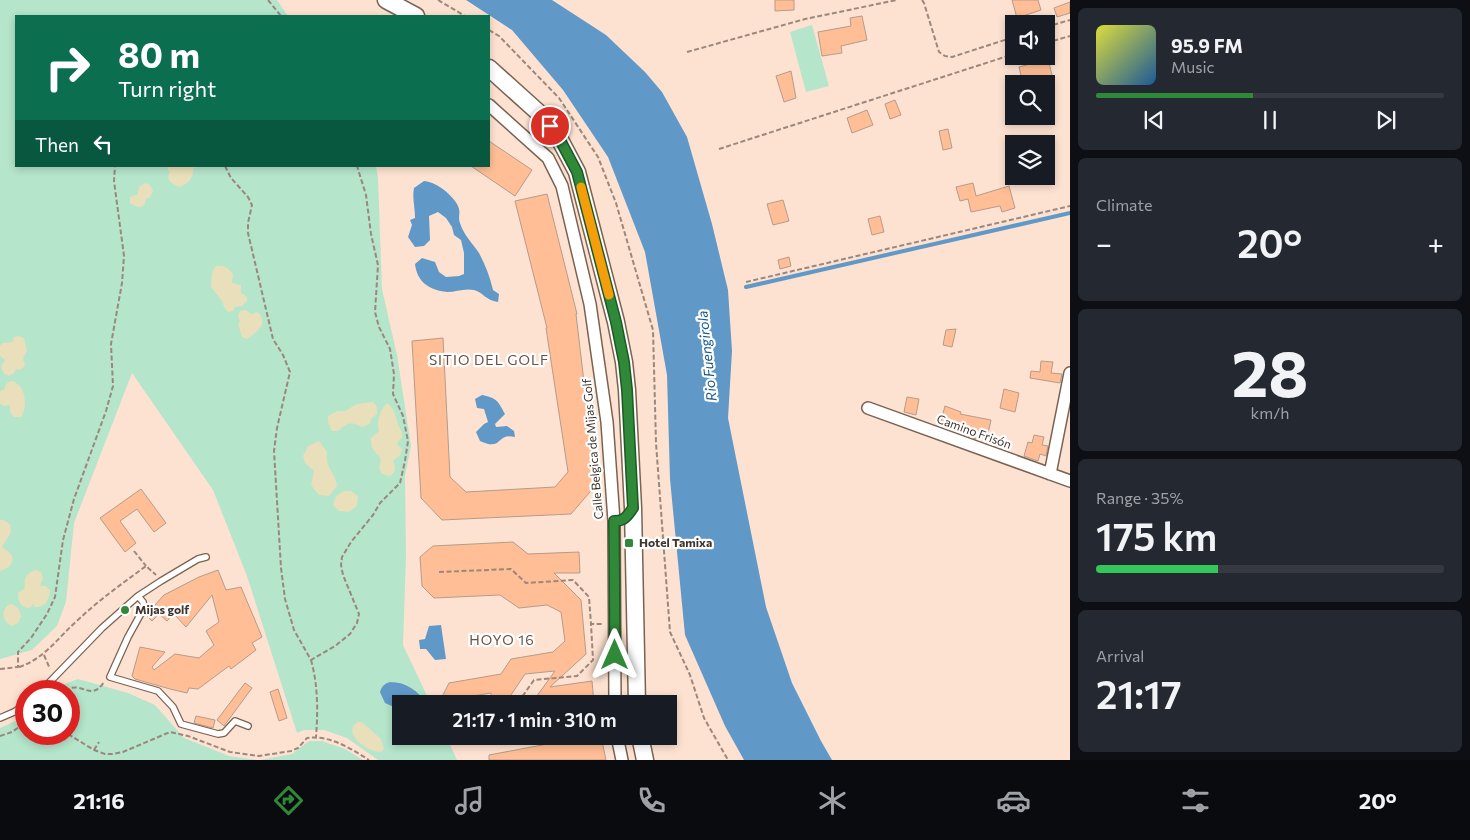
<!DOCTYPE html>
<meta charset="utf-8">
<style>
body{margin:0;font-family:Commissioner,sans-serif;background:#242831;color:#f1f3f6;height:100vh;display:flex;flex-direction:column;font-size:19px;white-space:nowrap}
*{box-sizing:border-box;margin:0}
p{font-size:16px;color:#9ea1a6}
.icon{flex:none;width:28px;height:28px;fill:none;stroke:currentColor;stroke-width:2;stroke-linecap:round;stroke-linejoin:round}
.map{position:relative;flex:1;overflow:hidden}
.sheet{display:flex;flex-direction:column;gap:8px;padding:8px;background:#0d0f14;width:400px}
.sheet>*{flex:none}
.guide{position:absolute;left:15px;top:15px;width:475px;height:152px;border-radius:0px;box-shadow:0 2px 8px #0003;background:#0b6e4f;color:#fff;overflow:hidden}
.tools{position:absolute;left:1005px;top:15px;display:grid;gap:10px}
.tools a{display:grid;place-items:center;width:50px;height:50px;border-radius:0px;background:#171b24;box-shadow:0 2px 8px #0003;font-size:25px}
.speed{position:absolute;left:15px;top:680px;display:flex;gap:10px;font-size:25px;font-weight:700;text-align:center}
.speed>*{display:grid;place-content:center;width:65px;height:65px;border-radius:50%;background:#171b24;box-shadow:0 2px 8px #0003;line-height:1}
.speed .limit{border:8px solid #d22;background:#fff;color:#111}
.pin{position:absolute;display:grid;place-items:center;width:42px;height:42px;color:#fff;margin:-21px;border:2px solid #fff;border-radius:50%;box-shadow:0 1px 5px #0007}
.me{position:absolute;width:55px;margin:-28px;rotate:0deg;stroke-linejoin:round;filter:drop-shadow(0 0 4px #0008)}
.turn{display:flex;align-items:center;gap:18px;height:105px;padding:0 20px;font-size:22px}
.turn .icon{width:65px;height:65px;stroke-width:2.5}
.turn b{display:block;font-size:35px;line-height:42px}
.then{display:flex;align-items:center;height:48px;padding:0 20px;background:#0003;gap:10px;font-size:19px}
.big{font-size:38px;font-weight:600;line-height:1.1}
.sheet .widget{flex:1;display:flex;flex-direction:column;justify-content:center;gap:8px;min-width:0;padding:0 18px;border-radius:8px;background:#242831}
.sheet .dial{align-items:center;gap:0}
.dial b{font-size:65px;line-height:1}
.song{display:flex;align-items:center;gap:15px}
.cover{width:60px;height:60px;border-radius:8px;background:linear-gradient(135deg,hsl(60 70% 55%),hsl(210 70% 35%))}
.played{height:5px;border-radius:2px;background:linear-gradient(90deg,#2f8939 45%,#363941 45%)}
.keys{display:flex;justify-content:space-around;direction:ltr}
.heat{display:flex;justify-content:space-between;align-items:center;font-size:28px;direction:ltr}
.charge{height:8px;border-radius:4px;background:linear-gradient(90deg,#34c759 35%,#363941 0)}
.trip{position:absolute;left:392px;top:695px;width:285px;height:50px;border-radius:0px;background:#171b24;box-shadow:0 2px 8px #0003;font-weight:600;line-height:50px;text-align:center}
.tab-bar{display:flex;height:80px;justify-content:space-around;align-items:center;background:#090b0e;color:#9ea1a6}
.tab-bar .icon{width:35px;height:35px}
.tab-bar .current{color:#2f8939}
.tab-bar b{font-size:22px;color:#f1f3f6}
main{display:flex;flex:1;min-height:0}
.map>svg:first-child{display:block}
.green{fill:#b5e5cb}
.sand{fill:#e9dfba}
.water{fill:#6099c8}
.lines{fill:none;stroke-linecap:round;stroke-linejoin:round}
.stream{stroke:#6099c8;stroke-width:4}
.building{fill:#ffbe95;stroke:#b69b8b}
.lane-casing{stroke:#7a6253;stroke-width:8}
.street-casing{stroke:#7a6253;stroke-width:14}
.secondary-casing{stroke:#7a6253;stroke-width:19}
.path{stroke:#9b877c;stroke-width:2;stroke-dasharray:5 2.5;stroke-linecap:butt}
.lane{stroke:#fff;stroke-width:5.5}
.street{stroke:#fff;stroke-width:11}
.secondary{stroke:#fff;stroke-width:16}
.route-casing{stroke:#1f5925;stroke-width:12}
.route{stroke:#2f8939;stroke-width:9}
.slow{stroke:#f59e0b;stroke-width:9}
.poi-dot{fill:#2f8939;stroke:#fff;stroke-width:2}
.labels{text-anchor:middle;stroke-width:4.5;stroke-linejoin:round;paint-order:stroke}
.street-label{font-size:12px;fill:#40352e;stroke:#fff}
.poi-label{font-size:12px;font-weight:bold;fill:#40352e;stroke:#fff;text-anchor:start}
.water-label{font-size:14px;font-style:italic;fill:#195987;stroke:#fff}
.neighbourhood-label{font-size:14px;letter-spacing:1px;fill:#695143;stroke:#fff}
</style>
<main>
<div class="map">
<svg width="1070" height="760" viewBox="0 0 1070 760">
<rect width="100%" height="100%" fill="#fee2d1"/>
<!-- green -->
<path class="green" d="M0,0H277L288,16H16V166H376L378,178L382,289L397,355L411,446L405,476L406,556L403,645L431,704H401V736H446L457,760H378L347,738L324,730H304L297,733L247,576L213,490L132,373L74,523L66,602L57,626L32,650L0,659Z
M812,25L829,86L806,92L790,32Z
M78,679L128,693L155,705L184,738L229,756L257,760H0V728L26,716V734H69V691H56L62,685Z
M309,741H322L345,749L363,760H260L292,754Z"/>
<!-- sand -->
<path class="sand" d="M167,166H201L193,168C194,178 188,184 179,187C172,184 165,180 170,172L168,170Z
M146,183L150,185L153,191L150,197L146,199L145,204L141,207L135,206L130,203V197L138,194C138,187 140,185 146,183Z
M216,266C225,265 228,268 233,274L232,283L241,285V293L247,297V301L242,306L235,307L233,311L228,312L224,307L222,301L211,287C212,279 210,272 216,266Z
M246,310L251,314L258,312C269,324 257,332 247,339L242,337L238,324L240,322L238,315L240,311Z
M19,336L24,338L27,351L23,358L25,366L20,370L16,369L14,373L9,376C4,374 2,372 1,366L5,360L0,356V346L2,343L12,342L14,337Z
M13,381C26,387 28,406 21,417H14L10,412V405L3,406L0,403V391L5,389V386L8,382Z
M373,402L377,407V414L371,419L370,424L362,427C351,421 347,423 338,431H332L328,422V416L337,411H345L357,404Z
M387,403C398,411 395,422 402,432V437L397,444L402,449C401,457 398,456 393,461C396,467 396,472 390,476L382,474L379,468C384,454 376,457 372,447C371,446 371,439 371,438L379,431C376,422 380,409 387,403Z
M319,441L327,452C325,469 335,471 337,486L329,496L319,495L311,485L314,471L305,463L303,456L308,446Z
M344,491H351L358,496L357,506L349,512L339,511L333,505L336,496Z
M0,520H3L10,524L11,532L2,547L10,553L13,558C12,566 7,569 0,571Z
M35,570L41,572L43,578L40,586H46L50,590C49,600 47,607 35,607L33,604L30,608C20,608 18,601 18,593L25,588C23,578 27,573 35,570Z
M10,604C18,606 20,609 21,617L18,623L12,626C2,622 0,609 10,604Z
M358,722H362L381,739L384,749L381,752C368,753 340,732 358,722Z"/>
<!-- water -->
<path class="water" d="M466,0H552L606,35L645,72L662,92L687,137L712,224L728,290L732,351L728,418L766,607L792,683L821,741L832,760H744L725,726L685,635L670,479L667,375L645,252L608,157L563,90L512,30Z
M424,181C436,182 447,191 455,201C463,212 457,215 460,223C463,234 473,244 479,253C485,264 490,277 493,290L499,294L498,302C485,300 484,293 474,290C464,288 456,292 447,292C429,290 417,282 415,264L422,258L435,262L439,272L446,277L459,276L464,274V253L461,240L454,235L452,227L446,218L438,212L429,216L430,240L424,246L415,247L408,237L412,225L410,220L415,218C415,207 412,198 414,188Z
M482,395C497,398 498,401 505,414L495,424L496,427L507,426L514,431L515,437C496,432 503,452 480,441L476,432L484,424L488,422L484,409L477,408L475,399Z
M441,625L446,659L435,660L426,649H420L419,640L425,639L429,626Z
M390,682C406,682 419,691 426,704H401V710L385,703L380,692C382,686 384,684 390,682Z"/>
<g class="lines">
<!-- stream -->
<path class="stream" d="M746,287L1070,213"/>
</g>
<!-- building -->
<path class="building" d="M775,0H794V10L775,11Z
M1012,0H1038L1041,10L1017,18Z
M1070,2V13L1057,17L1054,8Z
M862,16L867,40L841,46L842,53L822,56L818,32L851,26L850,18Z
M1048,59L1053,79L1033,84H1023L1019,67Z
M791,71L796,98L784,102L776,76Z
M895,100L901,115L890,119L885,104Z
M867,110L873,125L852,133L847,118Z
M948,129L952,148L943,150L939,131Z
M489,141L532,170L515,196L471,166H489Z
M973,183L976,196L1009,186L1015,208L1002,212L1000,206L971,212L968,199L960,201L956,187Z
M547,194L577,314H576L596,485L571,514L442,520L421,498L412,341L443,338L450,477L466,492L555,487L568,472L546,328H547L515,201Z
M783,200L789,221L773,225L767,204Z
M880,216L884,232L872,235L868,219Z
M789,257L791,266L780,269L778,260Z
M956,329L952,347L943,345L946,330Z
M1041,361L1053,362L1051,373L1062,374L1060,383L1030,378L1031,371L1040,372Z
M1004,389L1019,393L1015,412L1000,408Z
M907,397L919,399L916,415L904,412Z
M945,406L961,412L960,414L991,420L987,438L976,436V439L940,424Z
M1034,435L1044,437L1042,445L1048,446L1046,456L1040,454L1038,461L1024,456L1028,442L1032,443Z
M141,489L166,523L154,532L137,509L120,521L136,543L125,552L100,518Z
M513,542L528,554L579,552L580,573H554L581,600L586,654L550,687L592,681L594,703L531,704L555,671L525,674L505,704H492L491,693L455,699L456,704H444L443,695L449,683L501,674L511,659L553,652L565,641L561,612L547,605L519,608L500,595L434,598L422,586L420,557L433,546Z
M218,570L226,590L241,587L262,637L252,643L256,650L231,669L229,666L198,689L189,688L187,693L170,689L135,679L132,676L140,647L165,652L152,667L154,670L175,654L199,658L214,645L206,631L219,622L212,595L186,627L174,614L167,621L159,614L152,621L146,615L164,595L199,577Z
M245,683L252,688L224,726L217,720Z
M278,689L287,718L279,721L270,692Z
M196,716L215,720L213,728L194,723Z
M590,736H601L606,760H489V755Z"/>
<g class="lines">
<!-- lane casing -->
<g class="lane-casing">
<path id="lane" d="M138,596L143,602L144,608L128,637L110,677L158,691L173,707L181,724L218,734L224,733L235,721L248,726
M41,691L102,628L138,596L161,581L198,559L206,557
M0,718L14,712L26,704"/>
</g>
<!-- street casing -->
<g class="street-casing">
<path id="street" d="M489,105L548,158L562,186L590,304L607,422L614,521L615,704
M868,408L1070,481
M1050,474L1070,373
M617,736L622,760"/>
</g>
<!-- secondary casing -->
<g class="secondary-casing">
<path id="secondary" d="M386,0L416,16
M489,68L539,113L560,140L577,172L616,322L624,362L627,390L633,508L637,704
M640,736L645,760"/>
</g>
<!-- path -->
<path class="path" d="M268,0L281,16
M438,0L465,16
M922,0L924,3L939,52L945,56L952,57L1014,37
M1046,27L1070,20
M489,30L499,36L559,98L598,157L616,203L653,330L656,443L670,632L690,675L704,718L728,760
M1046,43L1070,36
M687,52L805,19L897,0
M719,149L1014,54
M225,166L231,178L248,197L252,205L248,223V233L273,339L283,355L290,372L277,428L274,451L281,568L285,599L294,630L311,660L335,646L350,634L357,623L359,614L343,575L341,565L342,557L351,542L373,515L380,503L400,483L405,461L408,441L403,416L393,394L394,374L390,349L379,327L375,312L378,265L371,234L366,195L357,166
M746,282L1070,206
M134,551L146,566
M439,572L511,569L526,583L573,580L589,597L591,624
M44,655L50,669
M311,660C318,685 318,711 316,737
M19,667C46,658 58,637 79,619C99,600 123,583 146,566L156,575
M0,669L18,667V652L31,638L47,614L55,597L63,540L74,499L106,411L113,386L111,344L122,283L124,256L114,181L115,166
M65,691C82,679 90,703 104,682
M486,704L522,697L534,680L577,676L593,660L591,624H602
M68,734L94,750L105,754H112L123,752L170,732L188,736L230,752L259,756L291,751L298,748L307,738C330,735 350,748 369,760
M0,736L12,732L26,722
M94,750L99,742"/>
<!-- lane -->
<use href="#lane" class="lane"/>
<!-- street -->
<use href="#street" class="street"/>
<!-- secondary -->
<use href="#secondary" class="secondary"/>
</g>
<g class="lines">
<!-- route casing -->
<g class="route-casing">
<path id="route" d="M550,126L560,140L577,172L616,322L624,362L627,390L633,508C627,516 625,521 614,521L615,655"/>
</g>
<!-- route -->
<use href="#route" class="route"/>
<!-- slow -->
<path class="slow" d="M581,187L609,295"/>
</g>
<!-- markers -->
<g class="poi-dot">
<rect x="624" y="538" width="10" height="10" rx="2.5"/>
<circle cx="125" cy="610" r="5"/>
</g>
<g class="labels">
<!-- street labels -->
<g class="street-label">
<text transform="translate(974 432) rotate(20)" y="4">Camino Frisón</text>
<text transform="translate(593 449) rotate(-95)" y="4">Calle Belgica de Mijas Golf</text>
</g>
<!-- poi labels -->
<g class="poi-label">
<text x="639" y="547">Hotel Tamixa</text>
<text x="135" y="614">Mijas golf</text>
</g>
<!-- water labels -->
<g class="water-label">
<text transform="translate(707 356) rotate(-96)" y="5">Rio Fuengirola</text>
</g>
<!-- neighbourhood labels -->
<g class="neighbourhood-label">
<text x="489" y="365">SITIO DEL GOLF</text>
<text x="502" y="645">HOYO 16</text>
</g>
</g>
</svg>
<div class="tools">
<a><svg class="icon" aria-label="sound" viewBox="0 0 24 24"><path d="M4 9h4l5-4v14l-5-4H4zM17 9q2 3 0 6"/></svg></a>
<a><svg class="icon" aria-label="search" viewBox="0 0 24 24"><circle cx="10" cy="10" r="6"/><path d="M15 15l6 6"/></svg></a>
<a><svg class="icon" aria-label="layers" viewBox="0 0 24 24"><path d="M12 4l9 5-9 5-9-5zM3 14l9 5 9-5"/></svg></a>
</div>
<div class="speed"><div class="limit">30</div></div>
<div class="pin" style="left:550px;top:126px;background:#d93025"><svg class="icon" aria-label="arrive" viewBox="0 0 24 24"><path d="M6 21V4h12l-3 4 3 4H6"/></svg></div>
<svg class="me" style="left:615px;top:655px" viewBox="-20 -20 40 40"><path d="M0-17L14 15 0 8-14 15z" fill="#2f8939" stroke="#fff" stroke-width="4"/></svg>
<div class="trip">21:17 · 1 min · 310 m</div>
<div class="guide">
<div class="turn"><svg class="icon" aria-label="right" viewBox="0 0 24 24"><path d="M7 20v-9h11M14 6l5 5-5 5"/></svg><div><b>80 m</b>Turn right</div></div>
<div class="then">Then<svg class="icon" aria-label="left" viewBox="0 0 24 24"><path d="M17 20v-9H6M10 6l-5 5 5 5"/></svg></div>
</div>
</div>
<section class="sheet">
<div class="widget">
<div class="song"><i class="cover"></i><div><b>95.9 FM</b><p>Music</p></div></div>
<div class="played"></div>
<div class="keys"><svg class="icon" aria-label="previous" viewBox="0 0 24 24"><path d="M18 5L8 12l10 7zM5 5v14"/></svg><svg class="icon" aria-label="pause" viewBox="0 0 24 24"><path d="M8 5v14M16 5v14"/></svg><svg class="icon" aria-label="next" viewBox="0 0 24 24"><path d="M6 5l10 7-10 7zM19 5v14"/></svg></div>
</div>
<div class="widget"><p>Climate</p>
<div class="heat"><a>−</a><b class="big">20°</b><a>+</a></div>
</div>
<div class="widget dial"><b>28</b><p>km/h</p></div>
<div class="widget"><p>Range · 35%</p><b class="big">175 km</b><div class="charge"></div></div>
<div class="widget"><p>Arrival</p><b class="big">21:17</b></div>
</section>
</main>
<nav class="tab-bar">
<b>21:16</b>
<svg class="icon current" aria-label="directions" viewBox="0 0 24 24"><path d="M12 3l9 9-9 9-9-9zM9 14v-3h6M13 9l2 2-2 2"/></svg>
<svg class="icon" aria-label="music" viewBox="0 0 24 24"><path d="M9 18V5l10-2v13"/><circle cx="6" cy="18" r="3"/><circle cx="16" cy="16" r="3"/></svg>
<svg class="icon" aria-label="phone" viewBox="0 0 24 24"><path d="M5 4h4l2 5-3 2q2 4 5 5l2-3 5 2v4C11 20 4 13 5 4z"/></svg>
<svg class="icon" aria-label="climate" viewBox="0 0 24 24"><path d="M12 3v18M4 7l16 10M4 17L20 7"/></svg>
<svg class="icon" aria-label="car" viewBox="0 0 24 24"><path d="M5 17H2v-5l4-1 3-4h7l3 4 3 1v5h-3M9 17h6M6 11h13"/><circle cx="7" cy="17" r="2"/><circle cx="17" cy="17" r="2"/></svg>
<svg class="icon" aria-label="filters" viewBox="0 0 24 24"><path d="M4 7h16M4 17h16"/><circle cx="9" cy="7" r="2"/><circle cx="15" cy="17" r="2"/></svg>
<b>20°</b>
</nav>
